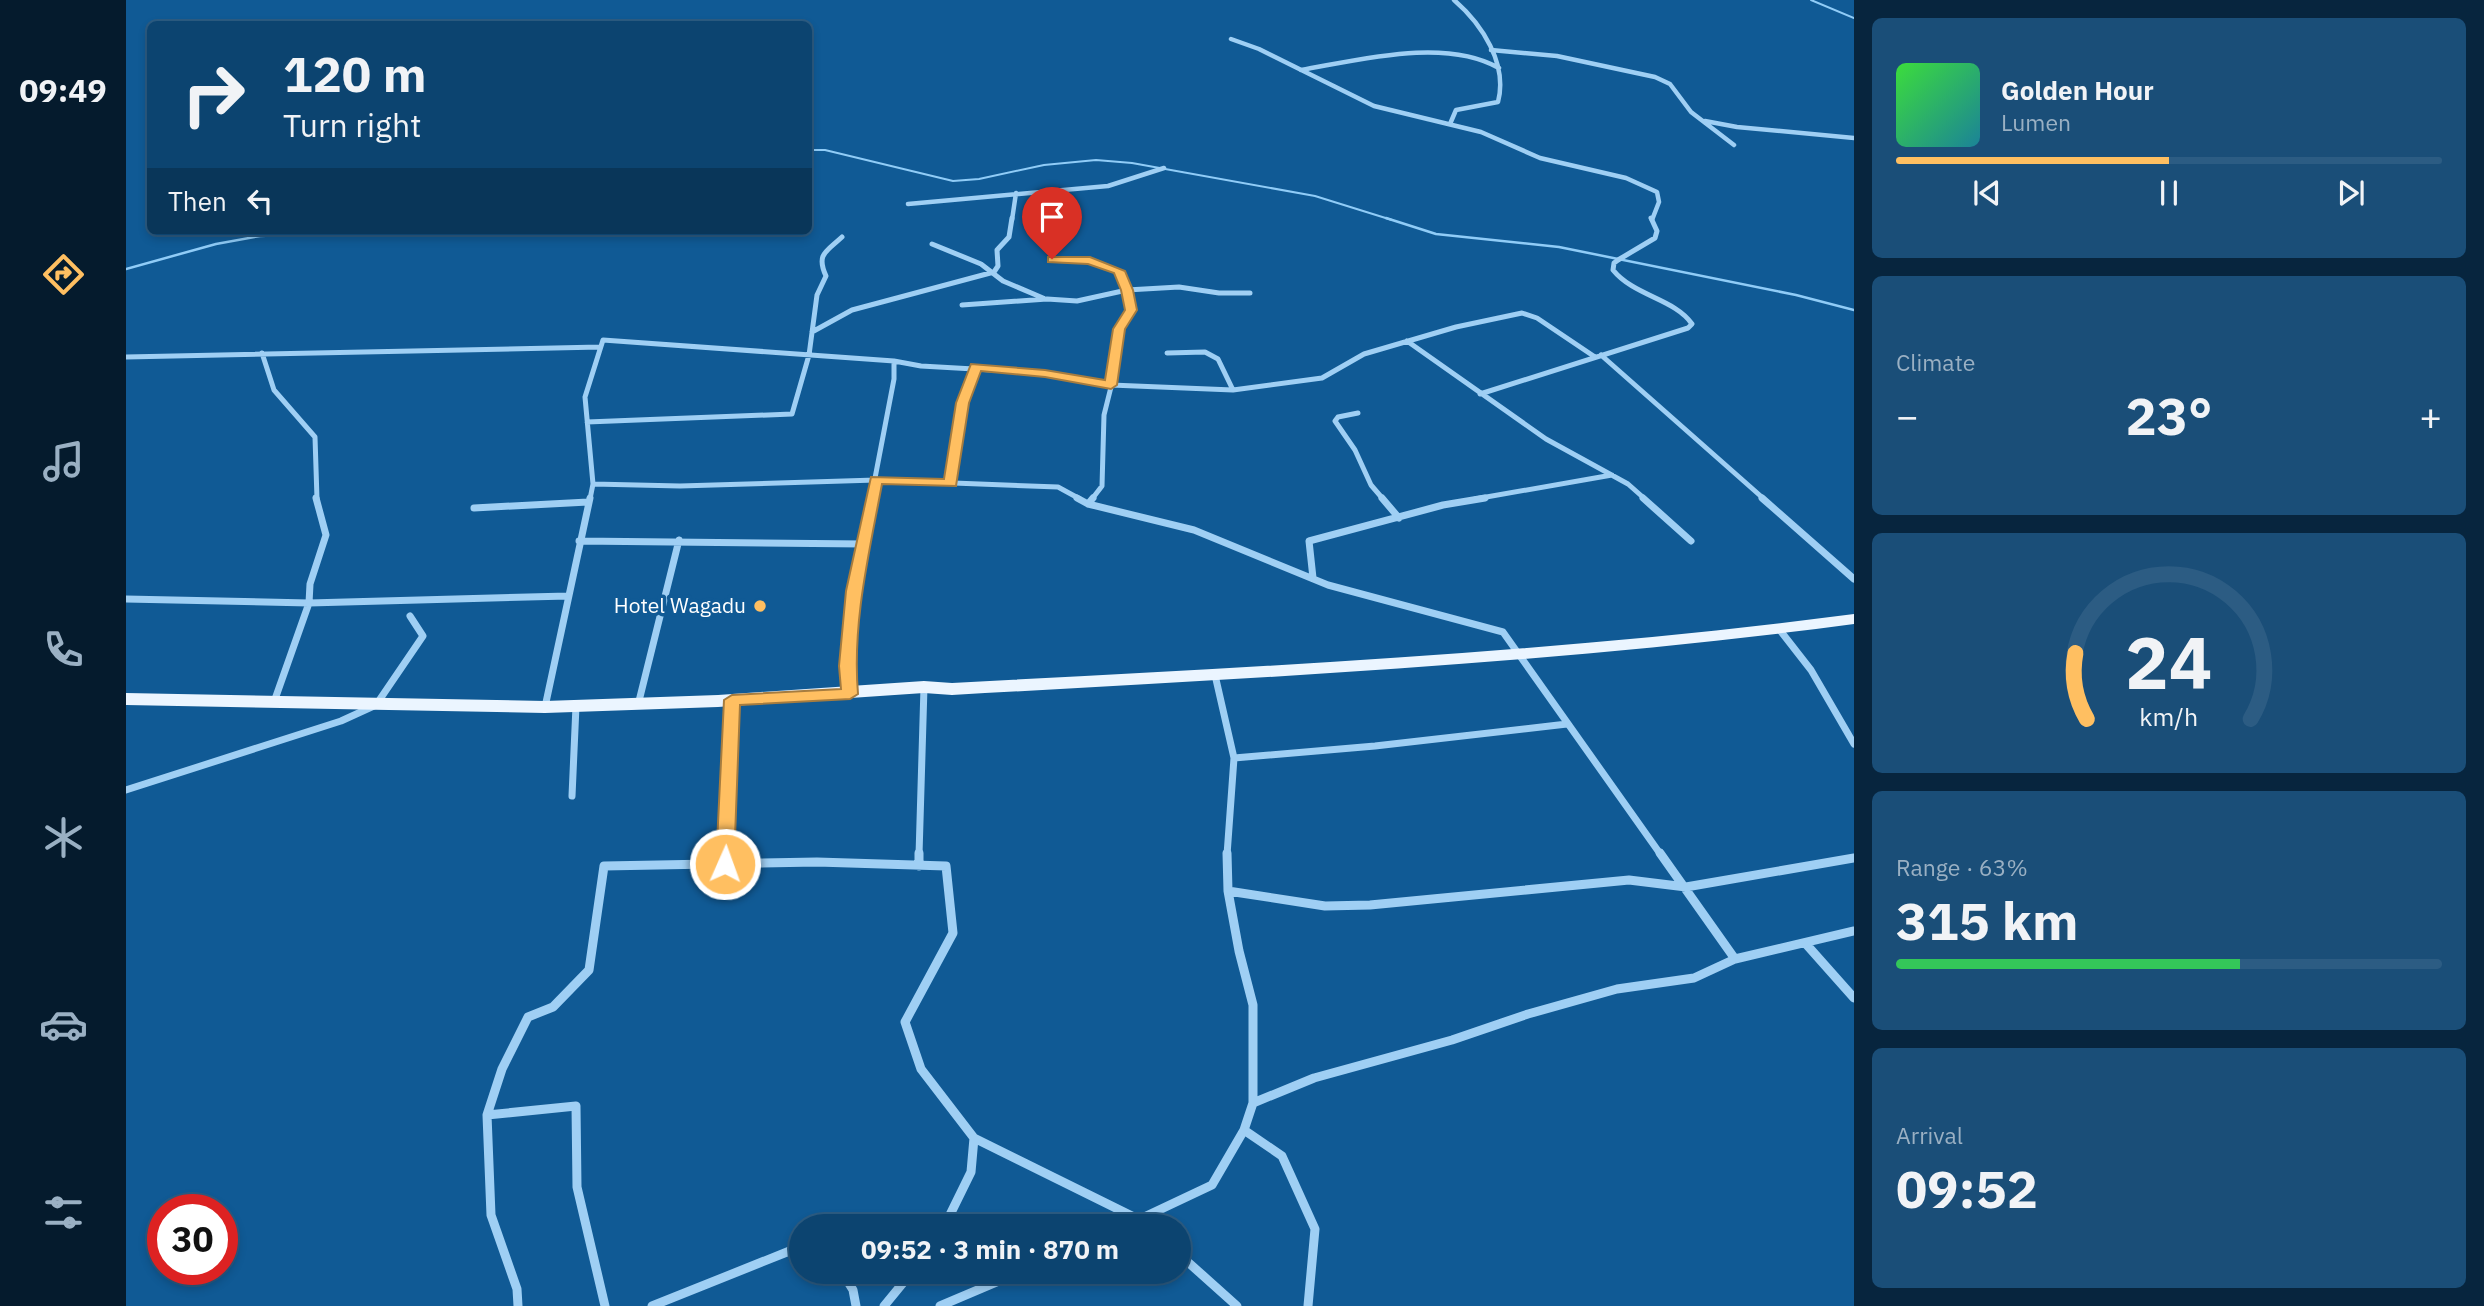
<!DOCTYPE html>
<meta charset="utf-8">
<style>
body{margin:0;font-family:"IBM Plex Sans",sans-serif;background:#1a4e78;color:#f1f3f6;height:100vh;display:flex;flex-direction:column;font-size:26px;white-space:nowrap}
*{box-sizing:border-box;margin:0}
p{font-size:23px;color:#9ab0c3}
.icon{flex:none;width:38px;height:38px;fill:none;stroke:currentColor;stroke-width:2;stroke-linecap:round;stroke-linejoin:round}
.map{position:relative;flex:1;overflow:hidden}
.sheet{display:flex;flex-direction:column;gap:18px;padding:18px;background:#07253e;width:630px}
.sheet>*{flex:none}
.guide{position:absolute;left:21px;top:21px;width:665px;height:214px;border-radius:10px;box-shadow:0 4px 10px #0003,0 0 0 2px #2c5c83;background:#0c4470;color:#f1f3f6;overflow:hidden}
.speed{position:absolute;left:21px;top:1194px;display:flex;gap:14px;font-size:35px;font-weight:700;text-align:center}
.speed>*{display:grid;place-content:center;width:91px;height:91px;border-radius:50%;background:#0c4470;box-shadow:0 4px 10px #0003,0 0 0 2px #2c5c83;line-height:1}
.speed .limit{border:10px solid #d22;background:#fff;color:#111}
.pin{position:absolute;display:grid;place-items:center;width:60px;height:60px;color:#fff;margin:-72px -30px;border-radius:50% 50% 50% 0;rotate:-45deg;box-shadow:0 0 7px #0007}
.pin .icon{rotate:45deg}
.me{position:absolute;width:77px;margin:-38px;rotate:2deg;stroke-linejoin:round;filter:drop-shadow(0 0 5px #0008)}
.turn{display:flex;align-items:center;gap:24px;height:147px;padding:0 21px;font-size:32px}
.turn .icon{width:91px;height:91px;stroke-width:2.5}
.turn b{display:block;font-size:49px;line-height:60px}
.then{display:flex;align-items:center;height:66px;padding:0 21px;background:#0003;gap:14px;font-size:26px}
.big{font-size:52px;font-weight:700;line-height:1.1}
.sheet .tile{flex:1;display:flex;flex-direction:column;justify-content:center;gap:10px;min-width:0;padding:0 24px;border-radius:10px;background:#1a4e78}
.sheet .dial{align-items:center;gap:0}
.dial svg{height:182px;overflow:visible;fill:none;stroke:#2c5c83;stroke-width:7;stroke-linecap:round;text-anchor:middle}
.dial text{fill:#f1f3f6;stroke:none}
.song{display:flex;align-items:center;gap:21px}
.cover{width:84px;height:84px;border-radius:10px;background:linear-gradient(135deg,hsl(120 70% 55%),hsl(190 70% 35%))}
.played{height:7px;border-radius:4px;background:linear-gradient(90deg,#ffbf61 50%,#2c5c83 50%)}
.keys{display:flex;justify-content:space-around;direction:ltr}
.heat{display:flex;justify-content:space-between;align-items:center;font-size:38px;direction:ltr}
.charge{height:10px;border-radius:5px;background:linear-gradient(90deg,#34c759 63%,#2c5c83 0)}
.trip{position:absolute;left:663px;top:1214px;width:402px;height:70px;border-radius:35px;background:#0c4470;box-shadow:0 4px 10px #0003,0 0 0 2px #2c5c83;font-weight:700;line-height:70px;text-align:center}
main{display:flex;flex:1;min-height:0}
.tab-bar{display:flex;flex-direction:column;width:126px;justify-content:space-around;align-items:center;background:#051b2d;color:#9ab0c3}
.tab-bar .icon{width:49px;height:49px}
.tab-bar .current{color:#ffbf61}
.tab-bar b{font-size:32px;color:#f1f3f6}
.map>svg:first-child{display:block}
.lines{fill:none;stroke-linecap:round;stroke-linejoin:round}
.stream-far1{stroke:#90ccf7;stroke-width:2}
.stream{stroke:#90ccf7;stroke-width:2.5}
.street-far3{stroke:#9fcff4;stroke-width:4.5}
.street-far2{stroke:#9fcff4;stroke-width:5}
.street-far1{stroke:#9fcff4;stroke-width:7}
.street{stroke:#9fcff4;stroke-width:9}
.primary{fill:#ebf5ff;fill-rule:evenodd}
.route{fill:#ffbf61;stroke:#a67c3f;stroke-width:2}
.poi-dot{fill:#ffbf61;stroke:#105a95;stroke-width:2.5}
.labels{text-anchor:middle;stroke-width:7;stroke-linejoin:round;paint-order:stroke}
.poi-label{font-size:21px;fill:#fff;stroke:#105a95;text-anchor:end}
</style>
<main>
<nav class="tab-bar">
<b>09:49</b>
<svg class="icon current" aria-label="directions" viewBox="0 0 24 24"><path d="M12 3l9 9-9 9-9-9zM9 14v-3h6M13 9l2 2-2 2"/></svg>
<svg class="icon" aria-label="music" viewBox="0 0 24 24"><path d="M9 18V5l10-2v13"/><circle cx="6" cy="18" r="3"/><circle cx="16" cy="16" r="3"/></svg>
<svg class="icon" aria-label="phone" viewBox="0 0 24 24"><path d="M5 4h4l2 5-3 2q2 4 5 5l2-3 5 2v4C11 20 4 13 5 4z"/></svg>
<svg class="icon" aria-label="climate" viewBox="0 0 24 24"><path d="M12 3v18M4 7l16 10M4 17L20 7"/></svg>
<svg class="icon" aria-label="car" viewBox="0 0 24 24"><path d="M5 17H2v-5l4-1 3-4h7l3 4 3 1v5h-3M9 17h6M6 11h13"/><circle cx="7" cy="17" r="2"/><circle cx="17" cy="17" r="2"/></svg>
<svg class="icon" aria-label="filters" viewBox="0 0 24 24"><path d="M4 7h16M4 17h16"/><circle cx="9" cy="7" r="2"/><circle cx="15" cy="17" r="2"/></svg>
</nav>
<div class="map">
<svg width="1728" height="1306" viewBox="0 0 1728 1306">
<rect width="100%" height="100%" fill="#105a95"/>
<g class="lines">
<!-- stream-far1 -->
<path class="stream-far1" d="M1685,0L1728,18
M682,150H699L827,181L853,179L918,165L970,160L1006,163L1189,196L1266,220"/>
<!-- stream -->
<path class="stream" d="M1260,218L1310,234L1433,247L1670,295L1728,310
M0,269L90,244L134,236L252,231"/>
<!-- street-far3 -->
<path class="street-far3" d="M1105,39L1133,49L1248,106L1355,132L1414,158L1500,178L1531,192L1533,202L1526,220
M1365,50L1431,56L1529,77L1544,84L1565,112L1608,145
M1175,70C1233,60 1319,37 1373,68
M1579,121L1611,127L1728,138
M1324,124L1330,110L1372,102C1382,64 1356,24 1328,0
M782,204L982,186L1038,168
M886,220L890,193"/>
<!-- street-far2 -->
<path class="street-far2" d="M806,244L855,264L877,281L917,298
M926,259L964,260L993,271L1001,290L1005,311L993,329L990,367L978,415L976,486L966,499
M836,305L921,299L951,301L1001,290L1053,287L1093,293H1124
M686,332L726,310L868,272L872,266L871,250L883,237L886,218
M1281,341L1420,439L1502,484L1519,499
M136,353L148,390L189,437L191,499
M1041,353L1079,352L1092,359L1107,390
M1475,355L1638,499
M0,357L474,347
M1354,394L1562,328L1566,324C1549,299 1508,296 1487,270L1488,263L1492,260L1529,238L1531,231L1525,218
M1232,413L1212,417L1209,421L1229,450L1245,485L1257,499
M461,422L666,414L683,355L691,295L700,276C690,254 700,252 716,237
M825,483L837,403L850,367
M467,484L554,486L750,480L932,487L954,499
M464,499L467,484L459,397L477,340L768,361L795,366L920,373L985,385L1107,390L1196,378L1238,354L1330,327L1396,313L1411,318L1469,357
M745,499L768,379V361
M1349,499L1486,475"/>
<!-- street-far1 -->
<path class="street-far1" d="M951,498L962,504L1068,530L1202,585L1377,632L1535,855
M1256,498L1273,518
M1517,498L1565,541
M1636,498L1728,579
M962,504L967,498
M348,508L462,502
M453,541L738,544
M1187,578L1183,541L1317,505L1359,498
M0,599L183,603L442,596
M1653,629L1685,670L1728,744
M1089,675L1108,758L1101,855
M723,693C721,627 733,562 746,498
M148,702L183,603L184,584L200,535L190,498
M512,705L553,540
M419,707L464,498
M1108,758L1249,746L1441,724
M0,790L215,721L250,705L297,636L284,616
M446,796L450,706
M599,855L606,700
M793,855L798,687"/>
<!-- street -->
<path class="street" d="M1534,853L1609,959
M599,864V853
M793,866V853
M1102,891L1199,906L1244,905L1503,880L1560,887L1728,858
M1680,944L1728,998
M1127,1103L1188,1078L1326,1040L1402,1014L1491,989L1568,978L1609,959L1728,931
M361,1115L450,1106L451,1187L479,1306
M1118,1130L1156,1156L1189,1229L1182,1306
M818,1227L845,1172L848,1138
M997,1227L1086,1185L1118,1130L1127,1103V1005L1113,951L1102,891L1101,853
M1054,1255L1111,1306
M716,1272L727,1290L730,1306
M392,1306L391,1289L365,1215L361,1115L376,1069L402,1017L427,1007L463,970L478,866L691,862L820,866L827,933L779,1022L795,1069L848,1138L1012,1219L1020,1227
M526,1306L676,1246
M758,1306L786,1272
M814,1306L894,1272"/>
<!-- primary -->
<path class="primary" d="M1728,614V624C1429,664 1127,678 826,695L798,693L592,707L419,713L0,705V693L419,701L592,695L798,681L826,683C1127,667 1429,653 1728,614Z"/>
</g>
<!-- route -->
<path class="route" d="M922,257H964L999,271L1007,290L1011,310L999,329L991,385L985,389L919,377L855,371L843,403L830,486L756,484C743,554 726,623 732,694L724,699L614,705L608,864L606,869H593L590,864L598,700L606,695L715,689L713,666L720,591L745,477L818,479L830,403L845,364L919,370L979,380L987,329L999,310L995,290L988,273L962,264L922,262Z"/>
<!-- markers -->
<circle class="poi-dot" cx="634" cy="606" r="7"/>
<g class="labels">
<!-- poi labels -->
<g class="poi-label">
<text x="620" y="613">Hotel Wagadu</text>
</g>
</g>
</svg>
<div class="speed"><div class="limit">30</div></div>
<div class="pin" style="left:926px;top:259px;background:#d93025"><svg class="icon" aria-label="arrive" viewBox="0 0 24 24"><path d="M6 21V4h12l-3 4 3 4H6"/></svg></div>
<svg class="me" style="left:599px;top:864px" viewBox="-20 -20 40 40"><circle r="17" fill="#ffbf61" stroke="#fff" stroke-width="3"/><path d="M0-11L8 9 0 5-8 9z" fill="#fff"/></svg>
<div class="trip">09:52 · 3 min · 870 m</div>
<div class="guide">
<div class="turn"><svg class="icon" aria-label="right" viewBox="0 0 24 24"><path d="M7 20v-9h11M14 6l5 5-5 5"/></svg><div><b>120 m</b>Turn right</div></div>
<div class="then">Then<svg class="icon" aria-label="left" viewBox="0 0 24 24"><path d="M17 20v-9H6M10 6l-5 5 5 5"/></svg></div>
</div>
</div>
<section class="sheet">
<div class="tile">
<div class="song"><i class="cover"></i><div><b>Golden Hour</b><p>Lumen</p></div></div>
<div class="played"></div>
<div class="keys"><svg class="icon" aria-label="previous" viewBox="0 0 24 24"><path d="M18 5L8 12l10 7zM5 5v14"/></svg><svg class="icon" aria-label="pause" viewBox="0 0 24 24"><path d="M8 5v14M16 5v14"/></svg><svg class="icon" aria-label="next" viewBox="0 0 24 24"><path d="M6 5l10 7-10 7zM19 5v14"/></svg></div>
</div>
<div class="tile"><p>Climate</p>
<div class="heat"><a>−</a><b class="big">23°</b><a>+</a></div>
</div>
<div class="tile dial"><svg viewBox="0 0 100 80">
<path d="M14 69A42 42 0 1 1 86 69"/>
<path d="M14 69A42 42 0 0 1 9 40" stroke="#ffbf61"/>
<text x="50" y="56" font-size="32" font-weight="700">24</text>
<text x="50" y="72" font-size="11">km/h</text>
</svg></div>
<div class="tile"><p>Range · 63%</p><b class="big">315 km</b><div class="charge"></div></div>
<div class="tile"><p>Arrival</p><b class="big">09:52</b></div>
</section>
</main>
